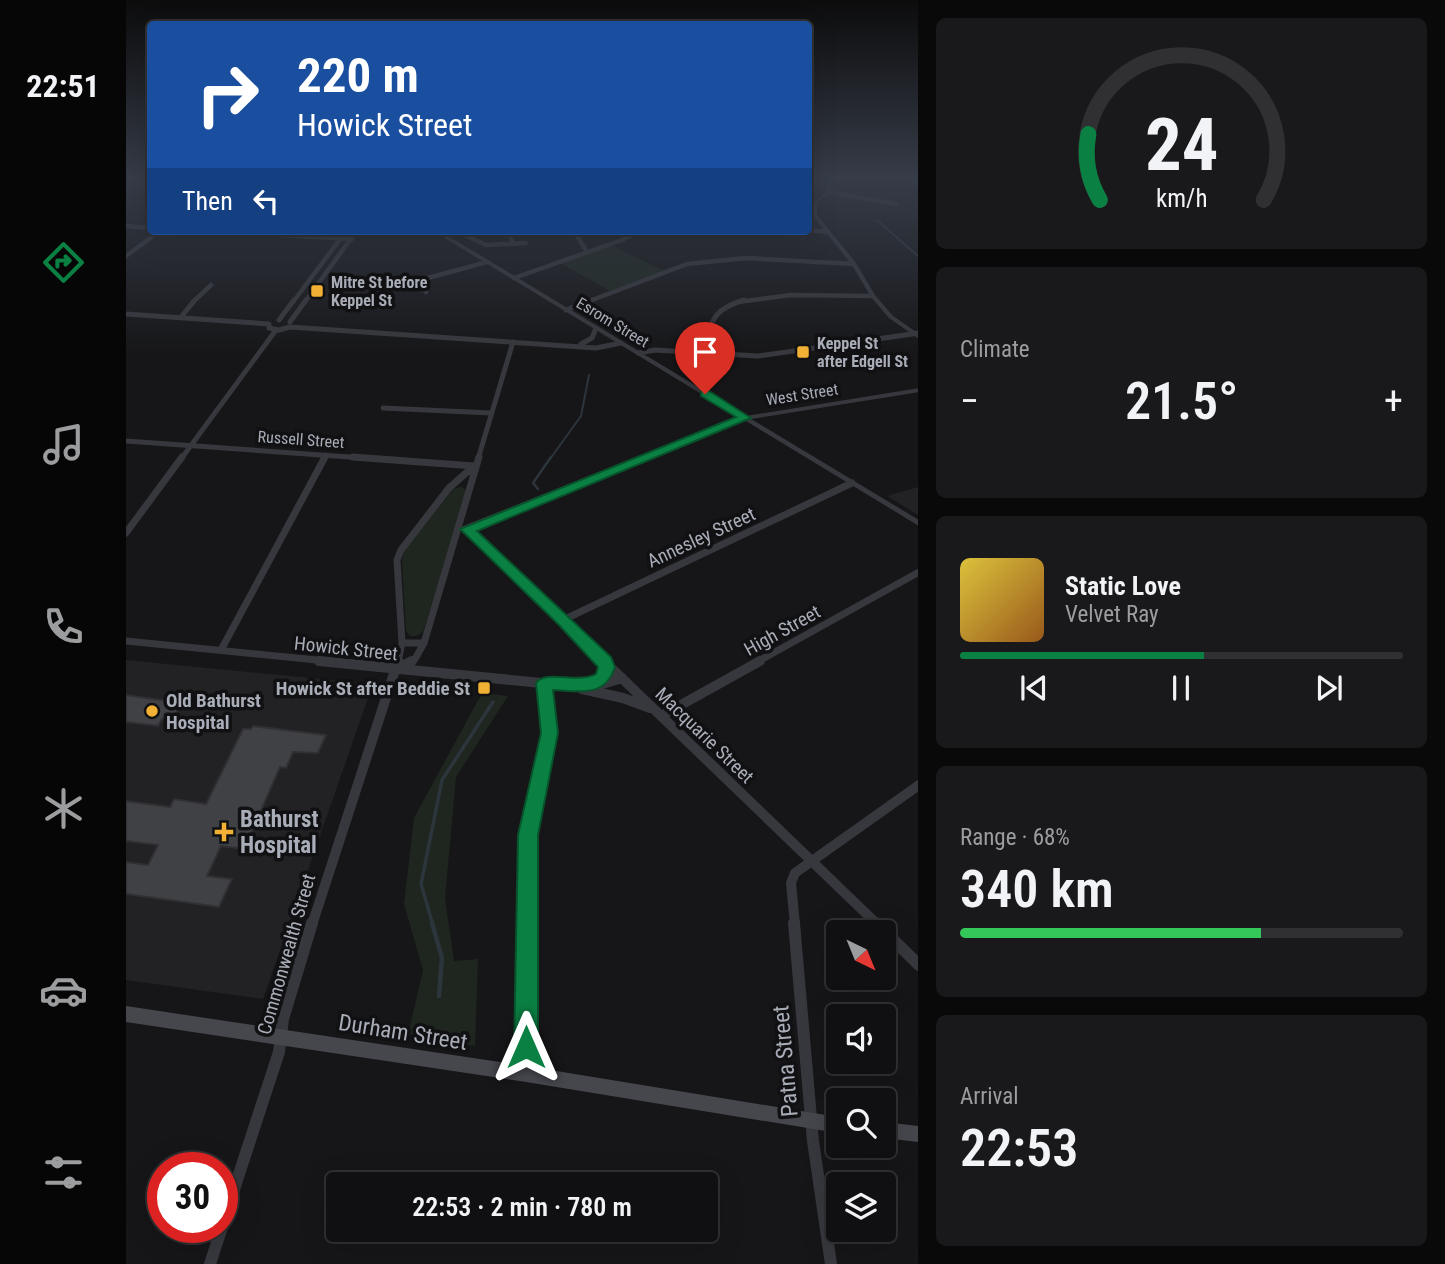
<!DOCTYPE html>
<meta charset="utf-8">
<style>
body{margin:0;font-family:"Roboto Condensed",sans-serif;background:#19191b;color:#f1f3f6;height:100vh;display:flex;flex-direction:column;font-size:26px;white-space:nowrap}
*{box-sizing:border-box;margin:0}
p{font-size:23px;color:#9c9d9f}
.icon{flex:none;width:38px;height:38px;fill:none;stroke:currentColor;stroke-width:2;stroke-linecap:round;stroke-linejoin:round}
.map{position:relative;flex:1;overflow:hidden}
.side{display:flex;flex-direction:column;gap:18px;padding:18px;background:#09090a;width:527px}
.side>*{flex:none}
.banner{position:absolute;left:21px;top:21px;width:665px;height:214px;border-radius:7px;box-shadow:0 7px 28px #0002,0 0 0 2px #303032;background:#1a4fa0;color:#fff;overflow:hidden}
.needle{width:46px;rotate:137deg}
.buttons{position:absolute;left:700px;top:920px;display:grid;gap:14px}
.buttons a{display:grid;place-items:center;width:70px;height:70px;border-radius:7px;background:#101012;box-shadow:0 7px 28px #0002,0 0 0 2px #303032;font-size:35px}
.speed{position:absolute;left:21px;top:1152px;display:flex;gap:14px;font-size:35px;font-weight:700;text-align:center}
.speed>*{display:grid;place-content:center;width:91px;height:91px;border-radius:50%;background:#101012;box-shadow:0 7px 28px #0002,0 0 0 2px #303032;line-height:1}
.speed .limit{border:10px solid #d22;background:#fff;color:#111}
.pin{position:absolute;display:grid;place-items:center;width:60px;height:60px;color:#fff;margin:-72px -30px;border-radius:50% 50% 50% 0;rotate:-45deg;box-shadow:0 0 7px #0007}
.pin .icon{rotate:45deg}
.me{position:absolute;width:77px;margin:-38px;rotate:0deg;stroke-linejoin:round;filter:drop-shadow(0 0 5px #0008)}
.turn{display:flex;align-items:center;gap:24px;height:147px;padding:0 35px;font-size:32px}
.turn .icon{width:91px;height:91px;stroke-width:2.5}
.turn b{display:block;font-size:49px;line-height:60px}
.then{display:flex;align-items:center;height:66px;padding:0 35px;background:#0003;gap:14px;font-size:26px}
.big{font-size:52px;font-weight:600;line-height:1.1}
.side .widget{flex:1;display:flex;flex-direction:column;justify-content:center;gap:10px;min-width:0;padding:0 24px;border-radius:10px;background:#19191b}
.side .dial{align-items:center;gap:0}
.dial svg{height:182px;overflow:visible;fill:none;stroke:#303032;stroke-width:7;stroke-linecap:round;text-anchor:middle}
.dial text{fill:#f1f3f6;stroke:none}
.song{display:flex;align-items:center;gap:21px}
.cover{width:84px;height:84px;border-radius:10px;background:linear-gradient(135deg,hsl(50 70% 55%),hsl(30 70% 35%))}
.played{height:7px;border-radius:4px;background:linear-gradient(90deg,#0b8043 55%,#303032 55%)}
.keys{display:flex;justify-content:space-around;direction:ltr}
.heat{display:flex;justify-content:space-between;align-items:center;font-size:38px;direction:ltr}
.charge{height:10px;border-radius:5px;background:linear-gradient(90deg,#34c759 68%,#303032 0)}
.trip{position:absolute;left:200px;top:1172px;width:392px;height:70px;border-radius:7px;background:#101012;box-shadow:0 7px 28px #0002,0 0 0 2px #303032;font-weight:600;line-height:70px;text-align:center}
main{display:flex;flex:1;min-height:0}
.menu{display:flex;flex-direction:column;width:126px;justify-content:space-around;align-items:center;background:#060607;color:#9c9d9f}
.menu .icon{width:49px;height:49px}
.menu .active{color:#0b8043}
.menu b{font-size:32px;color:#f1f3f6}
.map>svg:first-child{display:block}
.built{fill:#222225}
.green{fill:#1e261f}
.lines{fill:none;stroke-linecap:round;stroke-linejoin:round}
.stream-far3{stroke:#2c353c;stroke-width:2}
.stream-far2{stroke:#2c353c;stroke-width:2.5}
.stream-far1{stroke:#2c353c;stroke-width:3.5}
.stream{stroke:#2c353c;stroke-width:4.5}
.building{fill:#404145;stroke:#303034;stroke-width:2}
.minor-far4{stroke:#37383d;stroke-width:4.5}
.minor-far3{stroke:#37383d;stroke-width:5}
.minor-far2{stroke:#37383d;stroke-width:7}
.minor-far1{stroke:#37383d;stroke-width:10}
.minor{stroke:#37383d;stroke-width:12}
.tertiary{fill:#37383d;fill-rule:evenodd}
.secondary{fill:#45474d;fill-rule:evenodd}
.route{fill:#0b8043;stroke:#07532c;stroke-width:2}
.poi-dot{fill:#f2b134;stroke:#111113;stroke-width:2.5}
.labels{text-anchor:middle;stroke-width:7;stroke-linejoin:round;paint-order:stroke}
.far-poi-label{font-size:16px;font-weight:bold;fill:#a8adb8;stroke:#111113;text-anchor:start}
.far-street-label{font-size:16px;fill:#a8adb8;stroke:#111113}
.street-label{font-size:19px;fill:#a8adb8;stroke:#111113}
.poi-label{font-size:19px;font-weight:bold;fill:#a8adb8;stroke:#111113;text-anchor:end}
.near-poi-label{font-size:23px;font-weight:bold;fill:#a8adb8;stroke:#111113;text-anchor:start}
.near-street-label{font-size:23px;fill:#a8adb8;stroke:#111113}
</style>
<main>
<nav class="menu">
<b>22:51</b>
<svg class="icon active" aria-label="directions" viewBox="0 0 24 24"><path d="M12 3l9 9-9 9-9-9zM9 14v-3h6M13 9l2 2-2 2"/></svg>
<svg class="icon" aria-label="music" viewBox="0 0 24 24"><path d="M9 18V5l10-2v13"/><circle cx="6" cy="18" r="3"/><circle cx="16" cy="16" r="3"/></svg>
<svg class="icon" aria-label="phone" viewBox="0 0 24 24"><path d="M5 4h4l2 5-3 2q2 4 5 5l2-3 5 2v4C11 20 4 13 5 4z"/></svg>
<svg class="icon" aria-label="climate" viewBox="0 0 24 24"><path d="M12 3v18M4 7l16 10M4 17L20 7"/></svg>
<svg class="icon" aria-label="car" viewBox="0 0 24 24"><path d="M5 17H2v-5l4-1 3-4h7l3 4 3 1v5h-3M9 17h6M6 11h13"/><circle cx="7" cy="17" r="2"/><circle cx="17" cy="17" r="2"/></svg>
<svg class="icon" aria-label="filters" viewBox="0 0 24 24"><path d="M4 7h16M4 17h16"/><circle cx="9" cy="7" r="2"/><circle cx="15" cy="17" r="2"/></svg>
</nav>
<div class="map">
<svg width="793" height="1264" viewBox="0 0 793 1264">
<rect width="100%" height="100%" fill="#161618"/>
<!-- built -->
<path class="built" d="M792,487V515L761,496Z
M0,660L247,684L137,999L0,980Z"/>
<!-- green -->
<path class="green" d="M485,245L538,271L484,291L434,263Z
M334,487L338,488L341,492L297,632L291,636H284L280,631L276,562L278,551L327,489Z
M356,693L382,696L330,777L319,898L328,961L352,959L349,1046L282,1035L297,970L278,904L288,818Z"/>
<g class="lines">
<!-- stream-far3 -->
<path class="stream-far3" d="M751,220L793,257
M424,459L455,416L463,375"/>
<!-- stream-far2 -->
<path class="stream-far2" d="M412,489L407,483L425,457"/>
<!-- stream-far1 -->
<path class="stream-far1" d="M307,925L295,884L316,780L367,702"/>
<!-- stream -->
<path class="stream" d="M306,923L316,958L313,996"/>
</g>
<!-- building -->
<path class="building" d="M0,695L56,703L46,720L36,719L32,726L0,722Z
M127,726L200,735L192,753L167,752L160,768L154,767L118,849L95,846L81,876L106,879L93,907L0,894V862L22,865L32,845L0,841V801L44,807L48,799L80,804L117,729H125Z"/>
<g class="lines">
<!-- minor-far4 -->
<path class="minor-far4" d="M788,179L793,185
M702,192L771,204
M0,226L24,228
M682,230L702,232
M85,231L226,239
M330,231L360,245L400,243
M382,231L387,244
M448,231L461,252
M0,256L34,231
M388,278L496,240L514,231
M300,292L295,288L302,278L361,262
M67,302L85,285
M167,302L215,238L224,231
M179,302L226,237
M461,302L561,264L620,258L728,264
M612,302L665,295L747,296"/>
<!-- minor-far3 -->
<path class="minor-far3" d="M440,310L466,300
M0,314L143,324
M55,317L69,300
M153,320L168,300
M164,322L180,300
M143,324V328L153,330L164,327L470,348L495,343
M455,344L466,338L470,328
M512,353L529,350L632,356L793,333
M575,353C586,323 584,310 618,300
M257,408L365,413
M0,441L251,459
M55,459L150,330
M198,459L200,455
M352,459L387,342
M515,459L619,418"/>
<!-- minor-far2 -->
<path class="minor-far2" d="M227,457L348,466
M339,529L520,457
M342,529L480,662
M0,533L56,457
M437,620L726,483
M0,641L211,662
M276,643H298
M95,650L199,457
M272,662L276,643L271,560L275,550L323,488L348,466
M283,662L289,659L298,643L353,457
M631,662L793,572"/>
<!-- minor-far1 -->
<path class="minor-far1" d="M193,661L436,685H473L496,678
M478,661L752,925
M270,669L286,661
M467,684L479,675V662
M456,689L497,698L524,708
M535,716L634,661
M186,925L272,661
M401,925L402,835L424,733L418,683
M669,925L665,883L669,873L793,785"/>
<!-- minor -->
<path class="minor" d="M668,923L687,1141L705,1264
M750,923L793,965
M400,1074L401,923
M96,1226L153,1052L157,1019L186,923
M84,1264L96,1227"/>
<!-- tertiary -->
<path class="tertiary" d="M703,179H707L704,192L691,204V215L730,263L749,295L767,316L793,334V339L763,318L745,297L726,265L686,215L687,204L700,192Z
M307,231H314L620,416L793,388V392L625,419L793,520V526Z"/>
<!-- secondary -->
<path class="secondary" d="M0,1006L400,1066L712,1117V1133L400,1082L0,1022Z
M758,1122L793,1126V1142L758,1138Z"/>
</g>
<!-- sky -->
<linearGradient id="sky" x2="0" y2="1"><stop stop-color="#0c0c0d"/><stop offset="0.5" stop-color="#363c48"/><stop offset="1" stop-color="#363c48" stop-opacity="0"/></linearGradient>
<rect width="793" height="356" fill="url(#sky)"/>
<!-- route -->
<path class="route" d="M575,391H583L625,418L351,531L485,657L489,667C479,698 454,691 427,690L432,733L412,835V1047L408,1056L400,1059L392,1056L388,1047L392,835L415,733L410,683C419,669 453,684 470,674L472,667L432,624L334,529L610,417L575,396Z"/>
<!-- markers -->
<g class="poi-dot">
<rect x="184" y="284" width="14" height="14" rx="3.5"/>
<rect x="670" y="345" width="14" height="14" rx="3.5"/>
<rect x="351" y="681" width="14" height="14" rx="3.5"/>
<circle cx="26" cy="711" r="7"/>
<path d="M94.5 821.5h7v7h7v7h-7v7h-7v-7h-7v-7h7z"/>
</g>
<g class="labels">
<!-- far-poi labels -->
<g class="far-poi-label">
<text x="205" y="288">Mitre St before<tspan x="205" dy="18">Keppel St</tspan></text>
<text x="691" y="349">Keppel St<tspan x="691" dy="18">after Edgell St</tspan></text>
</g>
<!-- far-street labels -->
<g class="far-street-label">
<text transform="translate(487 322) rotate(31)" y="6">Esrom Street</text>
<text transform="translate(676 394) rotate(-9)" y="6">West Street</text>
<text transform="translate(175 439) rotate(4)" y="6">Russell Street</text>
</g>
<!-- street labels -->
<g class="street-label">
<text transform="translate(575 537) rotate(-25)" y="7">Annesley Street</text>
<text transform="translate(656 630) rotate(-29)" y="7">High Street</text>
<text transform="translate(220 648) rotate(6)" y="7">Howick Street</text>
<text transform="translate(579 735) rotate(44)" y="7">Macquarie Street</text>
<text transform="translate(160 954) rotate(-74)" y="7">Commonwealth Street</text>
</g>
<!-- poi labels -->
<g class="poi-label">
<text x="344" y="695">Howick St after Beddie St</text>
<text x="40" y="707" text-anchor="start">Old Bathurst<tspan x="40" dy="22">Hospital</tspan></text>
</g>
<!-- near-poi labels -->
<g class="near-poi-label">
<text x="114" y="827">Bathurst<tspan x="114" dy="26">Hospital</tspan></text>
</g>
<!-- near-street labels -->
<g class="near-street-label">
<text transform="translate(277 1032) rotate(9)" y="8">Durham Street</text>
<text transform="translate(659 1061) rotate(-95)" y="8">Patna Street</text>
</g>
</g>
</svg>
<div class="buttons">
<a><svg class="needle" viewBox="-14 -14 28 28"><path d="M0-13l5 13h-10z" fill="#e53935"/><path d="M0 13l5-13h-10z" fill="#9c9d9f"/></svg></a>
<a><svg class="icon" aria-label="sound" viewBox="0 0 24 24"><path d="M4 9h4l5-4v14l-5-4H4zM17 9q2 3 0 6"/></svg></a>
<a><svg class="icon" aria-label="search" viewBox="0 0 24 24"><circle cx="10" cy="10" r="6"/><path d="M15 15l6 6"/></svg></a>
<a><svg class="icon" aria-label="layers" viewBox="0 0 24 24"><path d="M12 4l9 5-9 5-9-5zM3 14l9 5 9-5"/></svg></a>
</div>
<div class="speed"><div class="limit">30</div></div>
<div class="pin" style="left:579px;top:394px;background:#d93025"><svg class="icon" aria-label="arrive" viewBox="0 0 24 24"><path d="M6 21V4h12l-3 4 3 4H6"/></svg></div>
<svg class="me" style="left:400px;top:1047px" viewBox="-20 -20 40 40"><path d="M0-17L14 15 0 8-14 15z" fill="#0b8043" stroke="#fff" stroke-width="4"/></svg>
<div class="trip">22:53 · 2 min · 780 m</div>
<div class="banner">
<div class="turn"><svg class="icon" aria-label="right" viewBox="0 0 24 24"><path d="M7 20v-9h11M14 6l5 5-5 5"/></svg><div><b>220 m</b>Howick Street</div></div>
<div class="then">Then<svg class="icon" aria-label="left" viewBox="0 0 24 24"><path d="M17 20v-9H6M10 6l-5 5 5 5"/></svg></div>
</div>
</div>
<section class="side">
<div class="widget dial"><svg viewBox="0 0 100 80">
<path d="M14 69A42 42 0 1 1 86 69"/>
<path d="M14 69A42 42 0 0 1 9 40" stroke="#0b8043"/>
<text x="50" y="56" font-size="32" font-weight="700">24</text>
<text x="50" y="72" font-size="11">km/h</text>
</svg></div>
<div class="widget"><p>Climate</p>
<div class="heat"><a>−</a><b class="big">21.5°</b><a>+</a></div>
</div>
<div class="widget">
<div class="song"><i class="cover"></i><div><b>Static Love</b><p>Velvet Ray</p></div></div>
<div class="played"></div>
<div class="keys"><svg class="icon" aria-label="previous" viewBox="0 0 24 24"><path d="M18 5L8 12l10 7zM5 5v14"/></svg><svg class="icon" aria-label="pause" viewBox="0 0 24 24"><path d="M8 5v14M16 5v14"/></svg><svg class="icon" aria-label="next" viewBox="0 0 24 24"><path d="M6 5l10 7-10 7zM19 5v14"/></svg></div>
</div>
<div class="widget"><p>Range · 68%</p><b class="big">340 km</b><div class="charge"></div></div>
<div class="widget"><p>Arrival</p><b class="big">22:53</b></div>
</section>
</main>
